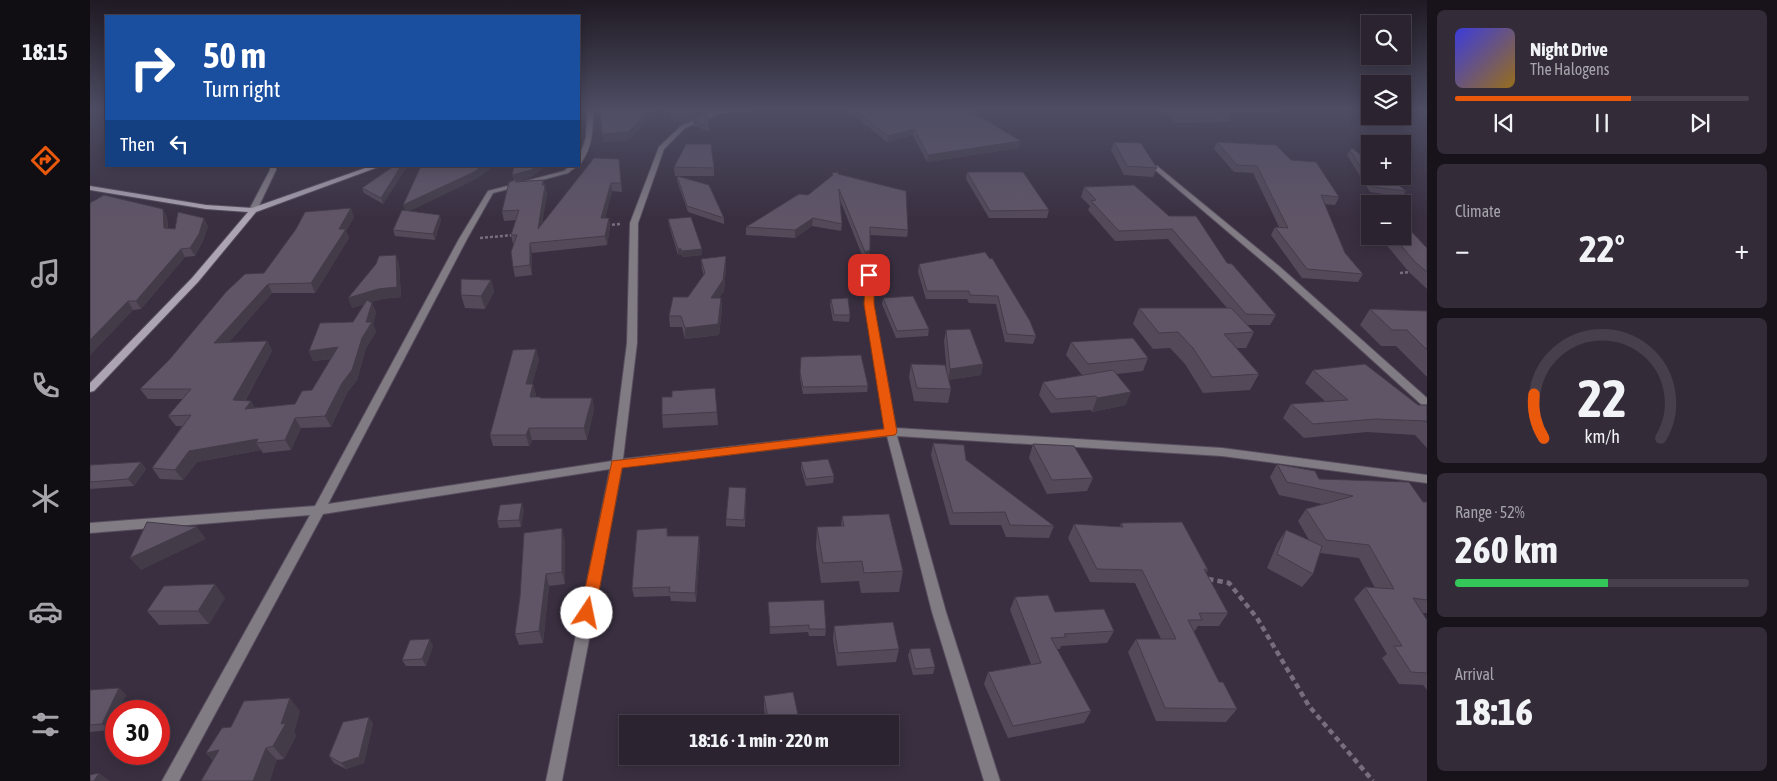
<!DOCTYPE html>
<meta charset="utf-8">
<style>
body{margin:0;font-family:"Asap Condensed",sans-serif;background:#332b38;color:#f1f3f6;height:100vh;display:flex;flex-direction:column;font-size:19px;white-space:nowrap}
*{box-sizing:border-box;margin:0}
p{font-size:16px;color:#a6a4ab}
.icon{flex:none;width:28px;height:28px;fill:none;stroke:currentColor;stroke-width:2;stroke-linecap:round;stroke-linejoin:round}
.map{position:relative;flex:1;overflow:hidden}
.drawer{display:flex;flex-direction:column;gap:10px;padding:10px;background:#18131a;width:350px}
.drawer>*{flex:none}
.hud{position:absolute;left:15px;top:15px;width:475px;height:152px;border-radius:0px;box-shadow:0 2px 12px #0003,0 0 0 1px #47404c;background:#1a4fa0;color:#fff;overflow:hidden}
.controls{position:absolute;left:1271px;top:15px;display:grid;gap:10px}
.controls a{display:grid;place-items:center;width:50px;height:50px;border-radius:0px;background:#2b2330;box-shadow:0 2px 12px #0003,0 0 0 1px #47404c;font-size:25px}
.speed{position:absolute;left:15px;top:700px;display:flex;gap:10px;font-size:25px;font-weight:700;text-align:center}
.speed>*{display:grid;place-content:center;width:65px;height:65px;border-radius:50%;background:#2b2330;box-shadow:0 2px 12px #0003,0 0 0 1px #47404c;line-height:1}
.speed .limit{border:8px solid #d22;background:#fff;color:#111}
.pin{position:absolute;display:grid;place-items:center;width:42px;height:42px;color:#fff;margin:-21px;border-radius:10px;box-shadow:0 2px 8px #0006}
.me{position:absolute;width:55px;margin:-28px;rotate:11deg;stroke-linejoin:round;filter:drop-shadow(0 0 4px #0008)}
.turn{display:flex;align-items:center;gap:18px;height:105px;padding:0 15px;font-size:22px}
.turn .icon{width:65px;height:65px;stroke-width:2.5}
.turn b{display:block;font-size:35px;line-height:42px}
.then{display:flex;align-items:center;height:48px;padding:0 15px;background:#0003;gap:10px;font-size:19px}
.big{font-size:38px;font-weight:700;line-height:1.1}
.drawer .tile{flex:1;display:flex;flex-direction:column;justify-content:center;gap:8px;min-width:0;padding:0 18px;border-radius:8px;background:#332b38}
.drawer .dial{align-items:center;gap:0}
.dial svg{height:130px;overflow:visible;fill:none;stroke:#47404c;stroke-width:7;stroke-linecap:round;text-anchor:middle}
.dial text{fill:#f1f3f6;stroke:none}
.song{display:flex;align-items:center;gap:15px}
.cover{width:60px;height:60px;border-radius:8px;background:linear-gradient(135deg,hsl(240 70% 55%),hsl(40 70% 35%))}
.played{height:5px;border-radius:2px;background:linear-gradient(90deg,#ea580c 60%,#47404c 60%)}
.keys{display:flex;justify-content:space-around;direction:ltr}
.heat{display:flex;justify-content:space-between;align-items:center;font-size:28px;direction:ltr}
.charge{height:8px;border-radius:4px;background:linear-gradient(90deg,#34c759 52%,#47404c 0)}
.trip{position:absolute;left:529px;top:715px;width:280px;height:50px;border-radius:0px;background:#2b2330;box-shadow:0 2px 12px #0003,0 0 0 1px #47404c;font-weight:700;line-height:50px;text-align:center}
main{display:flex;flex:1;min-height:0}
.tab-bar{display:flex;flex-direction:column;width:90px;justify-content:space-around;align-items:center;background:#110e13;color:#a6a4ab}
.tab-bar .icon{width:35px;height:35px}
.tab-bar .selected{color:#ea580c}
.tab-bar b{font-size:22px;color:#f1f3f6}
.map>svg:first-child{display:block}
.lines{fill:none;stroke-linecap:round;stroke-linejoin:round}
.street-casing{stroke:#564c5c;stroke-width:2}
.secondary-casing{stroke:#564c5c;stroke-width:2}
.path-far1{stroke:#776e7d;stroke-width:2.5;stroke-dasharray:3 2;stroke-linecap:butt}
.path{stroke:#776e7d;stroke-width:4.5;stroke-dasharray:5.5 4;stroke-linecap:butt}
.street{fill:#817b84;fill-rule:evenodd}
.secondary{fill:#aca4b2;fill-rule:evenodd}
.wall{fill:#534959}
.shaded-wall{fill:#433c48}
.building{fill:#605567;stroke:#433c48}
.route{fill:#ea580c;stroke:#983908}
</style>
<main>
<nav class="tab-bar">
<b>18:15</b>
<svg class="icon selected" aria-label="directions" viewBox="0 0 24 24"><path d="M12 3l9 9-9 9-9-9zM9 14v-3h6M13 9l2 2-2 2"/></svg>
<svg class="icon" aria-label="music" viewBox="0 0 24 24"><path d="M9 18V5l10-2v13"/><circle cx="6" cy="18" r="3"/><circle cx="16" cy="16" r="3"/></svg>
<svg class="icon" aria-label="phone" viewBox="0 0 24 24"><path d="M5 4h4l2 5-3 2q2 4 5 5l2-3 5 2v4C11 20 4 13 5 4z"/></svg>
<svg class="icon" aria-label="climate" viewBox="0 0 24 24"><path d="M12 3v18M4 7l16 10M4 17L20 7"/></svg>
<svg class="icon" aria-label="car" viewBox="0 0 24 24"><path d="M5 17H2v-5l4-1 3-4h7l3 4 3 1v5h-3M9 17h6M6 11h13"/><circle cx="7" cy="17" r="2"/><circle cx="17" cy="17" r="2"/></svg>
<svg class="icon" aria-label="filters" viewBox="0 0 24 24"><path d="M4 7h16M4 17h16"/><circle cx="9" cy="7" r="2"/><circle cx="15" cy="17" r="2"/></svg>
</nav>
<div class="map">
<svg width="1337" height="781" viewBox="0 0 1337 781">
<rect width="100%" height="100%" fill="#392f40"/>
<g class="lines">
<!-- street casing -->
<g class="street-casing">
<path id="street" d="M497,109H503C503,129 503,146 491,163L489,164V158L496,137Z
M625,109H659L628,114L595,128L574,149L548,223L547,343L533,459L795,429L775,304V261L779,259L783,261V304L806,428L1132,448L1337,475V483L1132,456L807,436L856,612L910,781H894L842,612L797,436L532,467L472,781H456L520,469L233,514L89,781H72L220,515L0,533V523L225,506L369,239L398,191L474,171L480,166H487L478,173L403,193L377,239L238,504L522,461L537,343L540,223L569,147L591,126L625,111Z
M180,166H186V170L167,210L160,212L159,210L180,170Z
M1063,166H1067L1190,267L1337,398V407L1333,406L1184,271L1063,168Z"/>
</g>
<!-- secondary casing -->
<g class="secondary-casing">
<path id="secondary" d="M281,166H291L166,212L108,282L4,391L0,392V383L102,278L158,212L116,209L0,190V186L116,205L162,208Z"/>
</g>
<!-- path-far1 -->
<path class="path-far1" d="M517,225L531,224
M390,238L424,235
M1310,273L1321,272"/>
<!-- path -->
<path class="path" d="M1118,579L1139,583L1167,618L1219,706L1283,781"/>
<!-- street -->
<use href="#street" class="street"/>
<!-- secondary -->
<use href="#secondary" class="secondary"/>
</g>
<!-- wall -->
<path class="wall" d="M756,109H877L929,148L837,162L823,135L797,142Z
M1072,109H1186L1185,111H1137L1142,115L1139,122L1085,123Z
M617,113L593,123L581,120V115Z
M603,121L619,126V131L604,126Z
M1024,142L1067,168L1063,177L1034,175L1021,150Z
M1127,142L1201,160L1249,197L1245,205L1234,204L1255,253L1273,274L1268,282L1212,278L1181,235L1185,227H1189L1163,173L1144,172L1124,149Z
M1260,150L1316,191L1312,197L1280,192L1257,155Z
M529,159L532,192L522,191L515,218H519L520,227L517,245L442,253V275L425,277L423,267L424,244H423L421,235L426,220L414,221L412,211L423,181L442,177L429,181L453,180L457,194L452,223Z
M304,166H317L293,204L274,193L272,188Z
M584,167L624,168V176H587L634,218V224L598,212L587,181V176H585Z
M877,172L959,210L957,218H899L876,179Z
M742,173L748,174L818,230L817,237L780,235L779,257L774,260L750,200L752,224L751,231L722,226L705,238L656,235V227L718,195L742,176Z
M386,179L319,211L351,220L345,240L305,236L303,230L315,211Z
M994,187L1079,216L1137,263L1186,315L1180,325H1157L1164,332L1156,348H1147L1169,374L1160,390L1113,393L1095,364L1080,348L1063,349L1043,324L1049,308H1137L1078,239L1025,241L998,210L1000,206L991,197Z
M0,203L77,216L78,228L85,229L118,226L113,241L105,256L95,257L51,309L43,310L0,355Z
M264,217L256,231L259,238L225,293H182L139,342L177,341L182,351L155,401H161L165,408L205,404L222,390L241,359L223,361L219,351L263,322L274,304L262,308L309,264L311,297L292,299L281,302L286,312L283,324L286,332L276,348L267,380L257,393L241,427L211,428L201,450L173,453L171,450L107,462L93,480L70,479L62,468L92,426H86L78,416L93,399H58L50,389L174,273Z
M578,219L612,255L592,257V255H588L579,225Z
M1289,236H1303L1337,248V289L1319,272Z
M895,252L946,336L943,344L915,342L906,304L879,303L877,299H836L828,272L829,264Z
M636,256V266L634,291L629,298H631L632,309L629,335L595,339L592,327H580L579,316L598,297L614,276L612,269L611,259Z
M401,280L404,292L395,309L375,308L371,295Z
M793,298L839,329L838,336L806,338L792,304Z
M741,299L760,315L759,322L743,321L740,305Z
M1280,309L1337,311V377L1306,346H1291L1270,325Z
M856,330L893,364L891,375L858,380L861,389L858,403L824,401L819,377L821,364L857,375L854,341Z
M981,342L1058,358L1053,371L1027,374L1036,405L1002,412L1001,410L961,413L949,395L953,382L992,375L976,355Z
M446,349L449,360L442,384H443L446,395L445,397H451V398H502L504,409L497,440H442L439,446H403L400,435Z
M711,357L778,386L777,392L713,394L710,378Z
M1223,370L1328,405H1337V448L1325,435L1277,432L1214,438L1193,418L1201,404L1236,402L1215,383Z
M627,412L628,425L573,428L572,415Z
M843,443L876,460L964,526L959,538L916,537L911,525H860L841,455Z
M943,444L1003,478L997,491L957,494L939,458Z
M51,462L56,469L44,486L0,489V465Z
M711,462L744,476L743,483L716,486L711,469Z
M1187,464L1229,479L1333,502H1337V613H1332L1337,620V690L1333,685L1309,684L1292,658L1297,654L1264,599L1275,587L1285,588L1269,558L1230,553L1223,574L1212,587L1177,568L1187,544L1196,530L1219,540L1208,521L1216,509L1232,504L1189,495L1180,477Z
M656,488L655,527L636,526V519Z
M434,510L431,527L409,528L407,521Z
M752,516L813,571L809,592L771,593L769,581L731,583L726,547L727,527L751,526Z
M1031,523L1118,570L1116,573L1138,613L1129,626H1108L1104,632L1129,682L1147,709L1136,722L1066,721L1038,652L1046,639H1071L1045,583L1000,582L978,538L984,524L1030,527Z
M577,528L578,536L610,546L606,602L581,601L580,596L544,597L542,588Z
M475,540V584L459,586L453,643L429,645L425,634L430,597Z
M925,597L965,612L1024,631L1017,643L971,646L970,649H967L1001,711L994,723L918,738L894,684L898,672L941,664L920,610Z
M135,598L119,624L69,625L57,611Z
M678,602L736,629L735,636H719L718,632L680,634Z
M744,626L809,649L806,662L747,666L743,639Z
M343,646L336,666H316L312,660Z
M820,649L845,667L843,674L823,675L818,656Z
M29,688L36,695L26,711V716L20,730L0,732V690Z
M674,696L710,724H676L674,709Z
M210,711L204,732L206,736L194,759L187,760H123L116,753L141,727Z
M283,723L274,763L256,769L244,763L239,756Z"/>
<!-- shaded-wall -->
<path class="shaded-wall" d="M490,109H492V113L489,123V113Z
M561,109H570L539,140L513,143L512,134Z
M613,109H616L617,113L593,123L592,118Z
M824,129L823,135L797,142L798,136Z
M931,141L929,148L837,162L838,155Z
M311,166H317L293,204L291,198Z
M392,166H405L386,179L316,213L313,205Z
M446,166H456L442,177L429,181L430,188L424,182L422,175Z
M453,180L457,194L450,238L448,229Z
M521,183L522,191L513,228L511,218Z
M261,208L264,217L256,231L259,238L225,293L221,283L249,229Z
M73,209L77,216L78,236L74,228Z
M350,215L351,220L345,240L343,234Z
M114,218L118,226L113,241L105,256L100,248Z
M519,218L520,227L517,245L515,236Z
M723,218L722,226L705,238V230Z
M440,243L442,253V275L440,265Z
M91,249L95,257L51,309L46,301Z
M588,249H591L592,255H588Z
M612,249V255L592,257V251Z
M780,250L779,257L774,260L775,252Z
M306,255L309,264L311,297L292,299L262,308L258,298Z
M636,256V266L634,291L621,309V298Z
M401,280L404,292L395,309L391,296Z
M178,284L182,293L130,353L124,343Z
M631,298L632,309L629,335L595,339V328Z
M38,301L43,310L0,355V340Z
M282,303L286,312L283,324L286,332L276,348L267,380L257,393L241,427L235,416L276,322Z
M177,341L182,351L149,411L143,400Z
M248,347L252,357L223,361L219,351Z
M446,349L449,360L439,395L436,384Z
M893,364L891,375L858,380L860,369Z
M443,384L446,395L442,408L440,397Z
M1041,392L1036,405L1002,412L1007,398Z
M502,398L504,409L497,440L494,428Z
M161,401L167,411L155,409Z
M205,418L211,428L201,450L195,440Z
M439,428L442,440L439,446L436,435Z
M168,439L166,443L171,450L107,462L93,480L85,470L99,451Z
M51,462L56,469L44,486L38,479Z
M432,503L434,510L431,527L429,520Z
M107,527L116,539L51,570L40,558Z
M472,528L475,540V584L472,572Z
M609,536L610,546L606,602L605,593Z
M456,574L459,586L453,643L449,631Z
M125,584L135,598L119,624L108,611Z
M340,639L343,646L336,666L332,659Z
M29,688L36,695L28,711H26V716L20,730L12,724Z
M200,698L210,711L204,732L206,736L194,759L183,746Z
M279,717L283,723L274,763L256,769L251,763Z
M176,748L187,760L180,781H163Z
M129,750V765L116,753Z
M9,773L20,781H4Z"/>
<!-- building -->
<path class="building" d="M510,109H561L538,132L512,134Z
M582,109H613L592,118L581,115Z
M764,109H877L931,141L838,155L824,129L798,136Z
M1081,109H1134L1142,115L1088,116Z
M617,116L619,126L603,121Z
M1024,142L1051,143L1067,168L1037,166Z
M1127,142L1186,145L1201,160L1226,162L1249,197L1231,195L1255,253L1273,274L1217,269L1185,227L1198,228L1167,166L1147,165Z
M596,144H621L624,168L584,167Z
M1262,148L1280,162V176H1297L1316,191L1283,187L1260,150Z
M504,158L529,159L531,183H521L511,218H519L515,236L440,243V265L423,267L421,252L427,235H421L429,210L412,211L419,182L428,179L425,182L453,180L452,185H455L448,229Z
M304,166H311L291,198L272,188Z
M331,166H392L384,172L313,205Z
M424,166H446L441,170L422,175Z
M748,172V174L816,191L818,230L780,227V250L775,252L749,189L752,224L723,218L705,230L656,227L709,194L718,195L743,175L742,173Z
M877,172H933L959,210L900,211Z
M587,176L619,185L634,218L597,206Z
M1044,185L1079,216H1106L1137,263L1142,264L1186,315L1156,314L1082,229L1029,231L1001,201L1006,200L994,187Z
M14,195L73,209L74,228L85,229L88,212L114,218L109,234L100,248L91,249L46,301H38L0,340V203Z
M261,208L249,229H256L221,283L178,284L124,343L177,341L143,400L161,401L155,409L205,404L212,391L222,390L248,347L219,351L230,323L263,322L277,300L282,303L276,322H282L272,338L262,370L252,383L235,416L205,418L195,440L166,443L168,439L99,451L85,470L62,468L101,415L78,416L101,389H50L79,360L136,292L155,274L174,273L206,229L215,212Z
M312,210L350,215L343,234L303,230Z
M601,217L612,249L592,251L591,249H588L578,219Z
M1312,228L1319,229L1337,248V272L1325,262L1303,236H1312Z
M895,252L900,259L902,258L940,321L946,336L917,334L908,296L880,295L879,291H837L829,264Z
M306,255L307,287L288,289L258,298L286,264L289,256Z
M636,256L633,280L621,298H631L628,324L595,328L591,316H579L583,297H598L615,273L611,259Z
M371,279L401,280L391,296L371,295Z
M823,296L839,329L807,331L793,298Z
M758,298L760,315H744L741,299Z
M1049,308H1141L1164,332L1134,334L1169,374L1122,377L1103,348L1088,332L1069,333Z
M1280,309L1337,311V350L1317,330H1302Z
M880,329L893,364L860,369L856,330Z
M1043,338L1058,358L998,364L981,342Z
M446,349L436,384H443L440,397H451L450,398H502L494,428H439L436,435H400L423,350Z
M771,355L778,386L713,387L710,372L711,357Z
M821,364L855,365L861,389L827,388Z
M1275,364L1328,405H1337V423L1336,421L1286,419L1223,424L1201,404L1258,400L1223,370Z
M1023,370L1041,392L1007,398L1006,396L966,399L953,382Z
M625,388L627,412L572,415V397H582V391Z
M843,443L874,445L876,460L964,526L920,525L915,512L863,513Z
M943,444L984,446L1003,478L962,480Z
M738,459L744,476L716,479L711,462Z
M51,462L38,479L0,482V465Z
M1187,464L1225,471L1229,479L1319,482L1333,502H1337V600L1323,598L1337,620V673L1321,672L1304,646H1312L1275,587L1304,589L1279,545L1236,540L1216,509L1263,496L1197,482Z
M639,487L656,488L654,520L636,519Z
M432,503L429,520L407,521L410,505Z
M799,514L813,571L774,573L772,561L733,563L727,527L754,526L752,516Z
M57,522L107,527L40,558Z
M1092,522L1118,570L1114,569L1138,613H1109L1112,620H1098L1129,682H1133L1147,709L1075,708L1046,639H1086L1052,570L1007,569L984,524L1033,527L1031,523Z
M472,528V572L456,574L449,631L425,634L430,597L434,533Z
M577,528V536H609L605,593L579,592L580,587L542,588L547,530Z
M1196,530L1232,546L1223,574L1187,554Z
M125,584L108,611H57L74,586Z
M958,595L965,612L1014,609L1024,631L974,634L976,637L961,638L1001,711L923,726L898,672L951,663L925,597Z
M734,600L736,629H719V625L680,627L678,602Z
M803,622L809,649L748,653L744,626Z
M340,639L332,659L312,660L320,640Z
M840,648L845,667L825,669L820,649Z
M29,688L12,724L0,725V690Z
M703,692L710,724H679L674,696Z
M200,698L191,724L196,723L183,746L176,748L163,781H111L129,750L116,753L132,728L141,727L154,701Z
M279,717L269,757L251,763L239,756L253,722Z
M9,773L4,781H0V775Z"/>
<!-- sky -->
<linearGradient id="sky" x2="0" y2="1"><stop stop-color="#1f1a23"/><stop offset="0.5" stop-color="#4e4d64"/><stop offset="1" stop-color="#4e4d64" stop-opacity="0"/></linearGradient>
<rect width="1337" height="219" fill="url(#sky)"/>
<!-- route -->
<path class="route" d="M776,273H779L784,275V304L807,432L805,435L532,468L505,613L503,618L497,620L492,618L490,613L522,461L794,429L774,304Z"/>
</svg>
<div class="controls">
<a><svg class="icon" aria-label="search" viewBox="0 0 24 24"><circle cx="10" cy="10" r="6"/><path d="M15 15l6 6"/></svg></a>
<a><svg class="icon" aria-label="layers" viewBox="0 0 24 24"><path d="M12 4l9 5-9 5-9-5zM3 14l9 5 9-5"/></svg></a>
<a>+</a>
<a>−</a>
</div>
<div class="speed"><div class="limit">30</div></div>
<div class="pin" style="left:779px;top:275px;background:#d93025"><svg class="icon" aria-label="arrive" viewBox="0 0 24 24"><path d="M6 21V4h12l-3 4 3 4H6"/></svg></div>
<svg class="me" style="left:497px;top:613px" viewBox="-20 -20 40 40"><circle r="19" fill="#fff"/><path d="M0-13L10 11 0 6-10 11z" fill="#ea580c"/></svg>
<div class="trip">18:16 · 1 min · 220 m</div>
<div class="hud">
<div class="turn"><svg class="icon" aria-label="right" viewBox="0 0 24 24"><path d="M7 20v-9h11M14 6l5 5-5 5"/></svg><div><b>50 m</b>Turn right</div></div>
<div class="then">Then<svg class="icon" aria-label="left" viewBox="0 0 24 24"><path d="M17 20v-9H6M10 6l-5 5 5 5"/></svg></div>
</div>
</div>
<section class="drawer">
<div class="tile">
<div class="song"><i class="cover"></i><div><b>Night Drive</b><p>The Halogens</p></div></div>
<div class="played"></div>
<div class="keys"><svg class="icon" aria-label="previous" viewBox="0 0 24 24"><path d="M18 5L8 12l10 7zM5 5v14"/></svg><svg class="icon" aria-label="pause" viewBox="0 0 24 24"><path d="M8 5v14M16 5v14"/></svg><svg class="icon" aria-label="next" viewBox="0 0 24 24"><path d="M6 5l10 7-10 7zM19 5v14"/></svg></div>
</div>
<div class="tile"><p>Climate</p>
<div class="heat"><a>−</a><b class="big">22°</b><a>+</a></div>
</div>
<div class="tile dial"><svg viewBox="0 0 100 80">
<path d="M14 69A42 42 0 1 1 86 69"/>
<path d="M14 69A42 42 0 0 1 8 42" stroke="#ea580c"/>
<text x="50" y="56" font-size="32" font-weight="700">22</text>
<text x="50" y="72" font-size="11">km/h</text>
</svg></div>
<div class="tile"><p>Range · 52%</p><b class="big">260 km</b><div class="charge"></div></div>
<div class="tile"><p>Arrival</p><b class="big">18:16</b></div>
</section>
</main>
